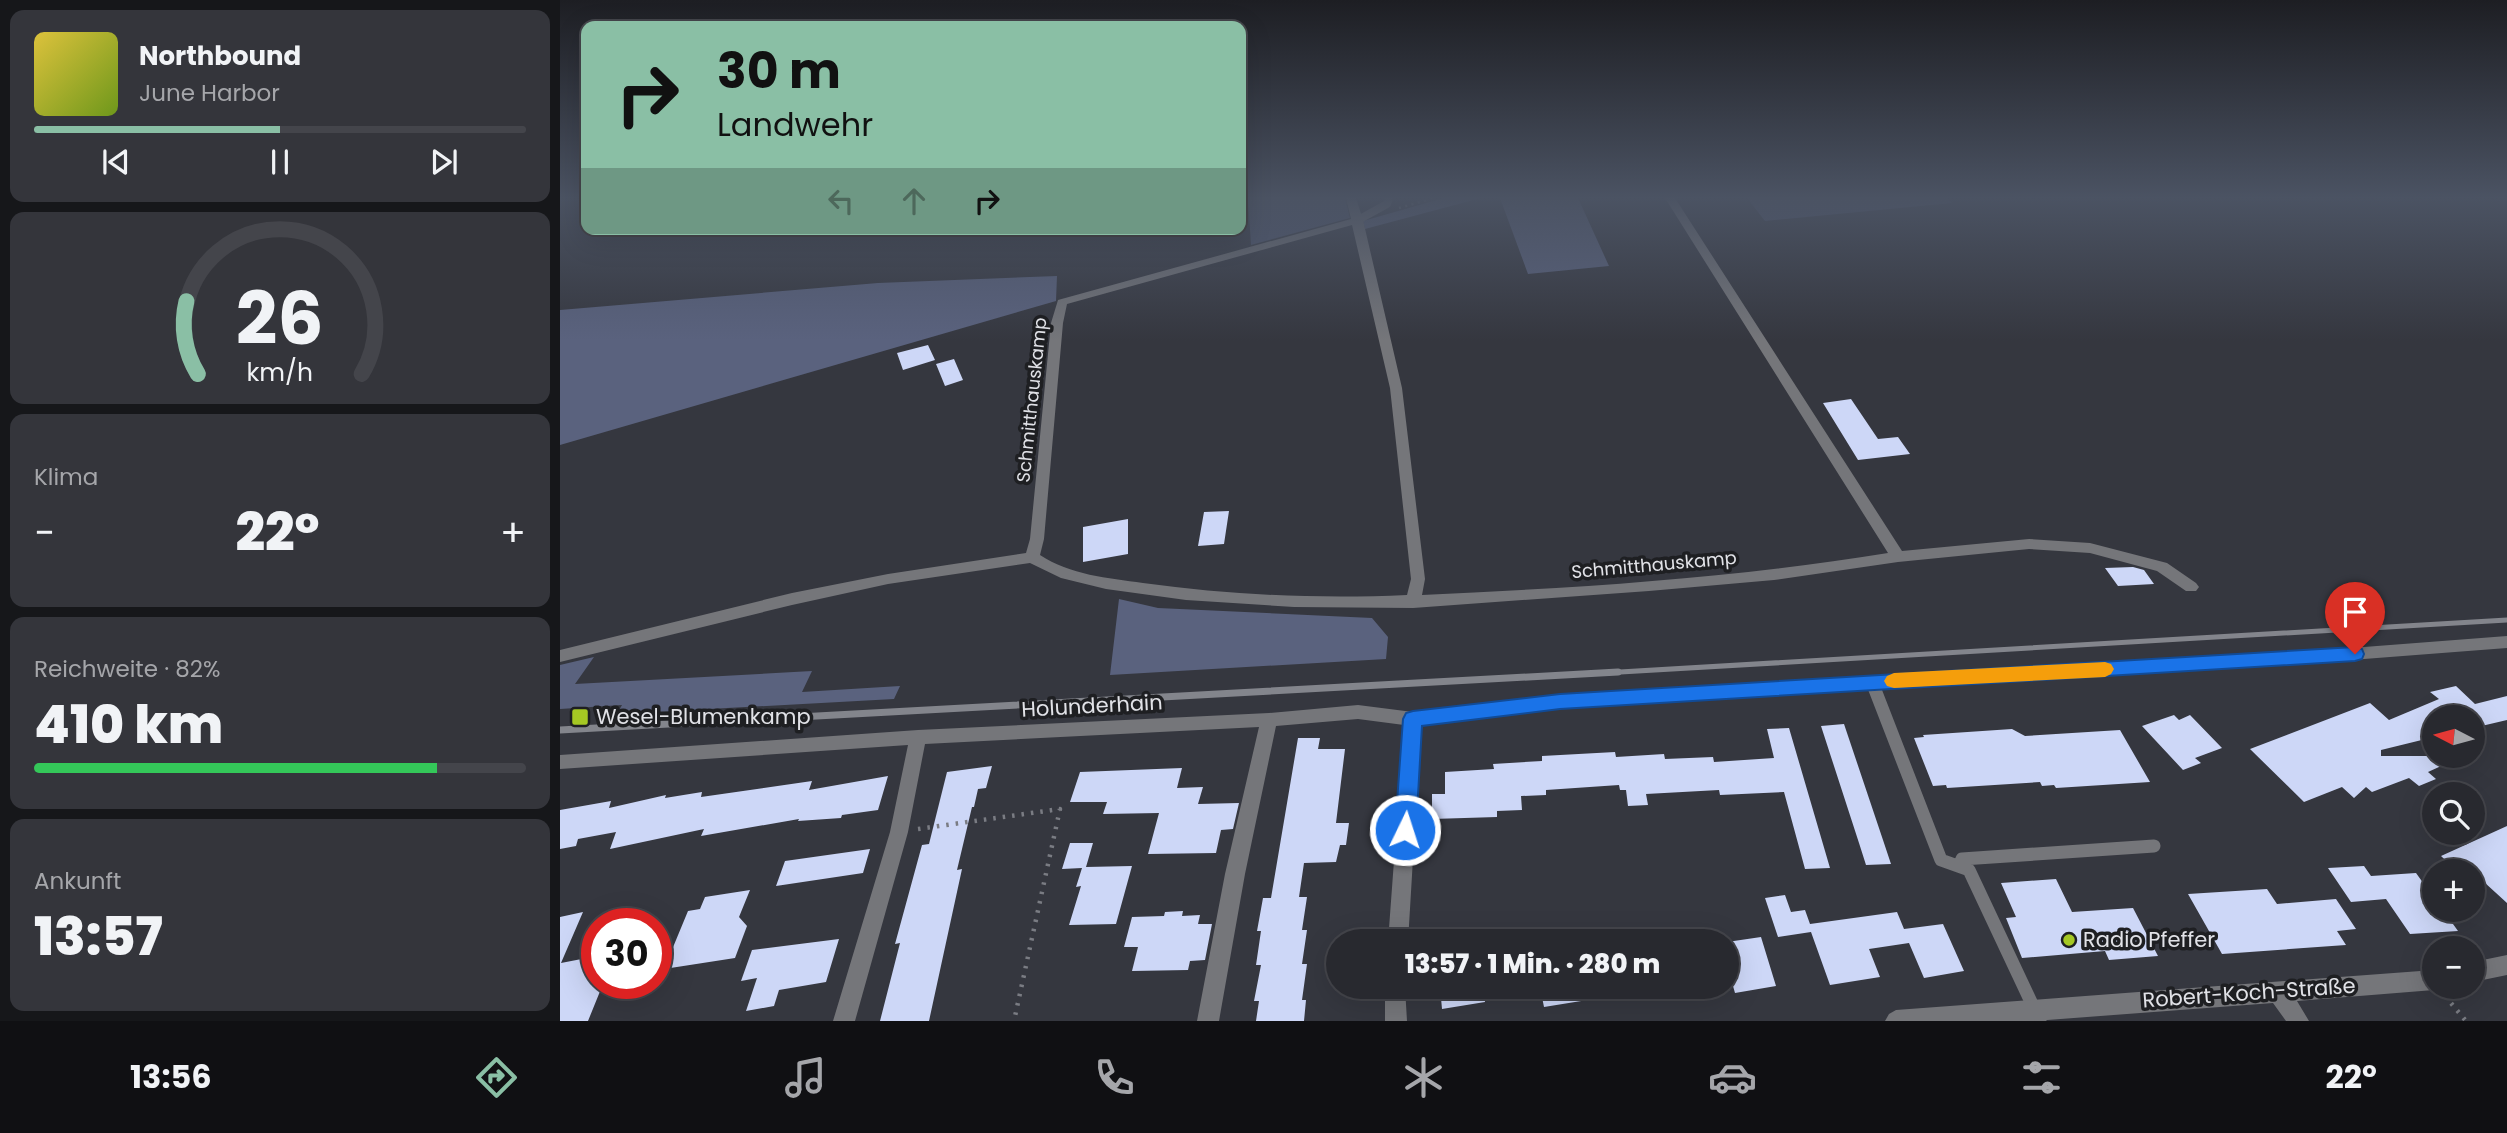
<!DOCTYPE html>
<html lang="de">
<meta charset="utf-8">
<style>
body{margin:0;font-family:Poppins,sans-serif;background:#34353b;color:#f1f3f6;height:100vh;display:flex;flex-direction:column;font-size:26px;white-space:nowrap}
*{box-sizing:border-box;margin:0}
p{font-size:23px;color:#a5a6aa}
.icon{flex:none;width:38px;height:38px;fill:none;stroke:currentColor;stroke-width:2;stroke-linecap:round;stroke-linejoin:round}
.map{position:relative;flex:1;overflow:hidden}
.panel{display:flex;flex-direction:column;gap:10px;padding:10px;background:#16171a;width:560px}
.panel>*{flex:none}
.banner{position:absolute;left:21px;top:21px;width:665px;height:214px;border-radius:14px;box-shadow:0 7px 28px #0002,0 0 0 2px #44454b;background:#8abfa5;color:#111;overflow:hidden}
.needle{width:46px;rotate:276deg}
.buttons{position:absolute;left:1862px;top:705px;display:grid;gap:14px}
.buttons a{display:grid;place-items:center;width:63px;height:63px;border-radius:50%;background:#28292f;box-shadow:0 7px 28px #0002,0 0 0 2px #44454b;font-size:35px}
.speed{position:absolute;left:21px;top:908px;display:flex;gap:14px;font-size:35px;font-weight:700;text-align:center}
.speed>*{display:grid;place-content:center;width:91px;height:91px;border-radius:50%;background:#28292f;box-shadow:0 7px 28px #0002,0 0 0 2px #44454b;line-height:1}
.speed .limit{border:10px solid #d22;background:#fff;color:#111}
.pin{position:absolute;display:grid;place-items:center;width:60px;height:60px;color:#fff;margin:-72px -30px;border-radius:50% 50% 50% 0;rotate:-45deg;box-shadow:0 0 7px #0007}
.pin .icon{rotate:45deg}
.me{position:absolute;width:77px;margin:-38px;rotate:4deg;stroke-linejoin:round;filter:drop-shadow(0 0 5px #0008)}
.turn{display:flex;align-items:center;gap:24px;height:147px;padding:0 21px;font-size:32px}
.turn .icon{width:91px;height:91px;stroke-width:2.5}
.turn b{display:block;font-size:49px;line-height:60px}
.lanes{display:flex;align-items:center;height:66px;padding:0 21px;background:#0003;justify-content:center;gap:35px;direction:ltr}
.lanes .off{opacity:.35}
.big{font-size:52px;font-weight:800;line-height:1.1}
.panel .widget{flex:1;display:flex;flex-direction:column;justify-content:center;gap:10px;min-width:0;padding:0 24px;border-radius:14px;background:#34353b}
.panel .dial{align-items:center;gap:0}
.dial svg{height:182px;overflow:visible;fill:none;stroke:#44454b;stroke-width:7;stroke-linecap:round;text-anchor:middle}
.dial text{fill:#f1f3f6;stroke:none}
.song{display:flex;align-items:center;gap:21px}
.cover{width:84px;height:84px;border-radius:10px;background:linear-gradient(135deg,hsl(50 70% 55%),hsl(80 70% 35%))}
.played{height:7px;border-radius:4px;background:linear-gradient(90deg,#8abfa5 50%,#44454b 50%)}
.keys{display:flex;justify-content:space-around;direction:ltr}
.heat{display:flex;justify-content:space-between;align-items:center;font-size:38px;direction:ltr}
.charge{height:10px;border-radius:5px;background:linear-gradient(90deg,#34c759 82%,#44454b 0)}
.trip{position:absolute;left:766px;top:929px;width:413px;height:70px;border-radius:35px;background:#28292f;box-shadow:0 7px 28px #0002,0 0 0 2px #44454b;font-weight:800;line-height:70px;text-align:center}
.tab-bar{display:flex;height:112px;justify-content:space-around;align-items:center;background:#101013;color:#a5a6aa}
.tab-bar .icon{width:49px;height:49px}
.tab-bar .selected{color:#8abfa5}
.tab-bar b{font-size:32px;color:#f1f3f6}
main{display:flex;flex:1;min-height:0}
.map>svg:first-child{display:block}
.green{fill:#4e5671}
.forest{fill:#5a627e}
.building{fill:#cdd7f7}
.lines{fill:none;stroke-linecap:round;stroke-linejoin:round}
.path-far1{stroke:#7a7c83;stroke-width:2.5;stroke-dasharray:2 4.5;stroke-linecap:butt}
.path{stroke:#7a7c83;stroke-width:4.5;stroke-dasharray:2.5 7;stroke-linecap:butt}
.service-far1{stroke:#75767a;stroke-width:8}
.service{stroke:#75767a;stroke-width:13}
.minor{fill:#75767a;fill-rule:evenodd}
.rail-far1{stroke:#83858c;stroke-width:5}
.rail{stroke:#83858c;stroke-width:7}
.route{fill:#1a73e8;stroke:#114b97;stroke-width:2}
.slow{fill:#f59e0b}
.poi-dot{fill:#a5c823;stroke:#1e1f22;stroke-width:2.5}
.labels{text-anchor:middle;stroke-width:7;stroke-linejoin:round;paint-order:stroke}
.street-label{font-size:18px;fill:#e1e2e7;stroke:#1e1f22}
.near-street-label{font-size:21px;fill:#e1e2e7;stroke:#1e1f22}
.near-poi-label{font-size:21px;fill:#e1e2e7;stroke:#1e1f22;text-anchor:start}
</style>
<main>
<section class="panel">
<div class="widget">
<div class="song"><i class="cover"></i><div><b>Northbound</b><p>June Harbor</p></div></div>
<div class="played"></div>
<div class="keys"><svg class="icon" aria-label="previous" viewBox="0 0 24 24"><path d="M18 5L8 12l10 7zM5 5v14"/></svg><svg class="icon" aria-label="pause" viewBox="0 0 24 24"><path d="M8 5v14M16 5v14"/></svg><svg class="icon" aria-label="next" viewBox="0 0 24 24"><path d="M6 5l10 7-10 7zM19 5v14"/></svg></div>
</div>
<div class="widget dial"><svg viewBox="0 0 100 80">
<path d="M14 69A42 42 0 1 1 86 69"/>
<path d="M14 69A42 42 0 0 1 9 37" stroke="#8abfa5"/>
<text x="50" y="56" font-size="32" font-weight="700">26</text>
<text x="50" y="72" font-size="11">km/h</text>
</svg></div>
<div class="widget"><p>Klima</p>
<div class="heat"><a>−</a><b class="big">22°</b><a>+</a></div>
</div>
<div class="widget"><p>Reichweite · 82%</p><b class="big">410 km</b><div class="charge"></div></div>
<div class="widget"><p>Ankunft</p><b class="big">13:57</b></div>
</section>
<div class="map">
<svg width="1947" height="1021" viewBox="0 0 1947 1021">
<rect width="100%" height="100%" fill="#35373f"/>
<!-- green -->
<path class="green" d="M688,198H785L790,218L691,245Z
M1187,198H1387L1392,203L1205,221Z"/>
<!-- forest -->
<path class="forest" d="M884,198H921L805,229L803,221Z
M940,198H1018L1049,266L968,274Z
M497,276L496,301L0,445V310L318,283Z
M559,599L598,608L812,618L828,637L826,659L550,675Z
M34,657L15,684L252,671L242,692L340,686L334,699L57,714L62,705L0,709V665Z"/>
<!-- building -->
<path class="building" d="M368,345L375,360L343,370L337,353Z
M394,359L403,380L385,386L376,364Z
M1291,399L1318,439L1338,437L1350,454L1298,460L1263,403Z
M669,511L664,544L638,546L644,512Z
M568,519V554L523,562V527Z
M1573,567L1584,570L1594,584L1558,586L1545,568Z
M1896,686L1915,704L1947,696V720L1913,728V718H1874V737L1821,750V756H1903L1868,772L1876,779L1859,786L1849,778L1812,792L1806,787L1794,798L1782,787L1744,802L1690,749L1810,703L1829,720L1879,699L1870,692Z
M1614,715L1619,720L1630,715L1662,748L1635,758L1641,763L1623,770L1582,726Z
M1284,724L1323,840L1331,864L1306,865L1299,843L1261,726Z
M1229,728L1270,868L1245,869L1224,792L1160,795L1159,790L1086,794L1088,805L1068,806L1066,790H1060L1059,785L986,790V795L961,796L962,810L937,811V817L872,819V794H885V772L934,769L933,764L982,761V756L1055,752L1056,757L1104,754L1105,759L1153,757L1154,762L1214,758L1207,729Z
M1452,729L1465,736L1560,730L1590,782L1496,788L1494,785L1482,786L1480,782L1387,788L1386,785L1373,786L1354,738L1364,737L1363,735Z
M738,738H760L758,749H785L776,823H789L786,845H780L776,862L744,863L739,897H747L742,930H747L742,964H747L742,1000H746L744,1021H696L699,1001H694L701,965H696L701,931H697L703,898H711Z
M432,766L426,788L418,789L414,807H412L397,870L402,869L369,1021H320L340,943L335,944L362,845L369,844L387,772Z
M622,768L617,788L643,787L638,804L679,803L673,829L661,830L656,853L588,854L599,813L543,814L547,802H510L520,772Z
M328,776L318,810L282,815L281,818L238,821L239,819L141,836L144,829L50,849L56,832L18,839L16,846L0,849V810L51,801L49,808L106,795L105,798L142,792L141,797L252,781L249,790Z
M1947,826V903L1913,872H1898L1881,856Z
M510,843H533L526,867L572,866L556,924L509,925L521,886L516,887L522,868L502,869Z
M310,849L303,873L216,886L225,861Z
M1804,866L1811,876L1856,873L1874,898V910H1883L1898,931L1850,934L1826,899L1791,902L1768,868Z
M1496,879L1512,912L1573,908L1598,956L1549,960L1545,951L1462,958L1446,918L1456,917L1441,883Z
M1707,889L1717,904L1776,899L1796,929L1777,931L1786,945L1662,954L1628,894Z
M190,890L179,917L187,926L175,958L104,969L128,911L140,909L145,897Z
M1225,895L1231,912L1245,910L1250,924L1337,912L1344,929L1383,924L1404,971L1364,978L1349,943L1309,949L1320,977L1270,985L1251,932L1218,937L1205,898Z
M623,911L622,916L640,915L638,924H652L645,960L630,961L628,970L572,971L578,947H564L572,917L604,916L605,912Z
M23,912L1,963L37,956V984H43L28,1021H0V917Z
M1201,937L1216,986L1175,993L1167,965V942Z
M279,939L266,982L219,990L214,1006L186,1011L197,978L181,981L192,950Z
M880,987H923L925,1002L882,1009Z
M980,987H1046V997L984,1007Z"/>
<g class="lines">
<!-- path-far1 -->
<path class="path-far1" d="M839,208L874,198"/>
<!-- path -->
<path class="path" d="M358,829L500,809L454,1021
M1885,996L1906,1021"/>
<!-- service-far1 -->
<path class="service-far1" d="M798,220L827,204L829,198"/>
<!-- service -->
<path class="service" d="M1312,682L1381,860L1409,870L1480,1021
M1399,866L1402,859L1594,846"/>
<!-- minor -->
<path class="minor" d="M786,198H796L803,220L842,388L865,579L862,595C1018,588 1174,578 1328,553L1105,198H1115L1342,551L1469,539L1530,543L1607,563L1636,583L1639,587L1636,591H1626L1597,571L1530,553L1469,549L1338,562L1214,580L1089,591L853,608L734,607L626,600L546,589L501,578L470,563L328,584L232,605L0,662V650L232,593L328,574L466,553L470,539L491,323L498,300L791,219ZM792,225L830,388L851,579L847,595C758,599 671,595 583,583C548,578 510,575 480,555L484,539L503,323L507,304Z
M1947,636V648L1713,666L1000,708L861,725L848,942H828L844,725L798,719L716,726L685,874L659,1021H637L665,874L699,727L365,744L348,832L295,1021H273L330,832L348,745L0,769V755L358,730L709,713L798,705L853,712L1000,694L1713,654Z
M1947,955V975L1913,982V962Z
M1874,970V987H1881L1874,990L1737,1001L1749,1021H1726L1713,1003L1474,1021H1325L1329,1014L1336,1010Z
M825,987H845L847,1021H825Z"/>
<!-- rail-far1 -->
<path class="rail-far1" d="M1026,674L1947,620"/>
<!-- rail -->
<path class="rail" d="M0,730L1058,672"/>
</g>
<!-- sky -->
<linearGradient id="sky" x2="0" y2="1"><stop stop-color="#1d1e23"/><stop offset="0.58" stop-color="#4b5363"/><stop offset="1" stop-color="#4b5363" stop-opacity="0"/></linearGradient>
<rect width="1947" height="341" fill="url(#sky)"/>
<!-- route -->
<path class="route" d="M1795,647L1802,649L1804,654L1802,659L1795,661L1000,709L862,726L856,830L853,837L845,840L838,837L835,830L843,719L846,713L853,711L1000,694Z"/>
<!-- slow -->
<path class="slow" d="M1545,662L1551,664L1554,669L1551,674L1545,677L1334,688L1327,686L1324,681L1327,676L1334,673Z"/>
<!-- markers -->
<g class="poi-dot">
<rect x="11" y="708" width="18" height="18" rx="3.5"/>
<circle cx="1509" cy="940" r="7"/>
</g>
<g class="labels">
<!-- street labels -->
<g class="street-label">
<text transform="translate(472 400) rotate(-84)" y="6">Schmitthauskamp</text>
<text transform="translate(1094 565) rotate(-5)" y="6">Schmitthauskamp</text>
</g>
<!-- near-street labels -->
<g class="near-street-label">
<text transform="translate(532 706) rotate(-3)" y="7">Holunderhain</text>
<text transform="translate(1689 993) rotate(-4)" y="7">Robert-Koch-Straße</text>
</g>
<!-- near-poi labels -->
<g class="near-poi-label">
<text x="36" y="724">Wesel-Blumenkamp</text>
<text x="1523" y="947">Radio Pfeffer</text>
</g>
</g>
</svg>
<div class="buttons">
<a><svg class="needle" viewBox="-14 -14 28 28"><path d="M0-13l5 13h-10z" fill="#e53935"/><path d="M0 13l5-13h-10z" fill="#a5a6aa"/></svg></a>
<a><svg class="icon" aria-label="search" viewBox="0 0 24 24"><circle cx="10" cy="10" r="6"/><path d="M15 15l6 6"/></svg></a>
<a>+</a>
<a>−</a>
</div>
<div class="speed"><div class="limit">30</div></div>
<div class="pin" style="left:1795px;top:654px;background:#d93025"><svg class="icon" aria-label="arrive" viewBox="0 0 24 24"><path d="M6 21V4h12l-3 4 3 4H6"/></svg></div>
<svg class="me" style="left:845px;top:830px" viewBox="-20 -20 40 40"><circle r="17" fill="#1a73e8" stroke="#fff" stroke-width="3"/><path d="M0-11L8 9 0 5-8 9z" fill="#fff"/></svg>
<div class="trip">13:57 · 1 Min. · 280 m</div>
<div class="banner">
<div class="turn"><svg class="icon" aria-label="right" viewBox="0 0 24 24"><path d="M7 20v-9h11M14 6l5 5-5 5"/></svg><div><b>30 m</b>Landwehr</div></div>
<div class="lanes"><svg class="icon off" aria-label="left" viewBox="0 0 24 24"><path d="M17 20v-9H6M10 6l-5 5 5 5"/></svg><svg class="icon off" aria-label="ahead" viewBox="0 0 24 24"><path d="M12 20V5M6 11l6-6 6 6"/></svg><svg class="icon" aria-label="right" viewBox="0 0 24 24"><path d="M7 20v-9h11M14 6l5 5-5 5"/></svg></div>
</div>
</div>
</main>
<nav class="tab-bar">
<b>13:56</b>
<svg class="icon selected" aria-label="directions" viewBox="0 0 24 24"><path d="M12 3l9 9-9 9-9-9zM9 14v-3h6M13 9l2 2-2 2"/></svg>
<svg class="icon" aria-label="music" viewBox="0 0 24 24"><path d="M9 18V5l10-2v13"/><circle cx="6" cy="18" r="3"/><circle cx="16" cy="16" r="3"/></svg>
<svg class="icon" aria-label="phone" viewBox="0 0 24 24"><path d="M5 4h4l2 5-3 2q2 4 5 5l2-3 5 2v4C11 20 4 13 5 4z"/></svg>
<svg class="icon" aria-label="climate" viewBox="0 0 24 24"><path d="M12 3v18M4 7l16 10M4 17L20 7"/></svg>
<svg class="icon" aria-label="car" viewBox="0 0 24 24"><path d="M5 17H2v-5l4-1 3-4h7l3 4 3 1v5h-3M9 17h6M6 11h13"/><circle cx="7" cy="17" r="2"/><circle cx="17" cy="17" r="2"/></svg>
<svg class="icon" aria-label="filters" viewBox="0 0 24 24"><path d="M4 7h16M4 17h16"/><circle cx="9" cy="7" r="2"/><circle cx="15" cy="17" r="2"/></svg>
<b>22°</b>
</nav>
